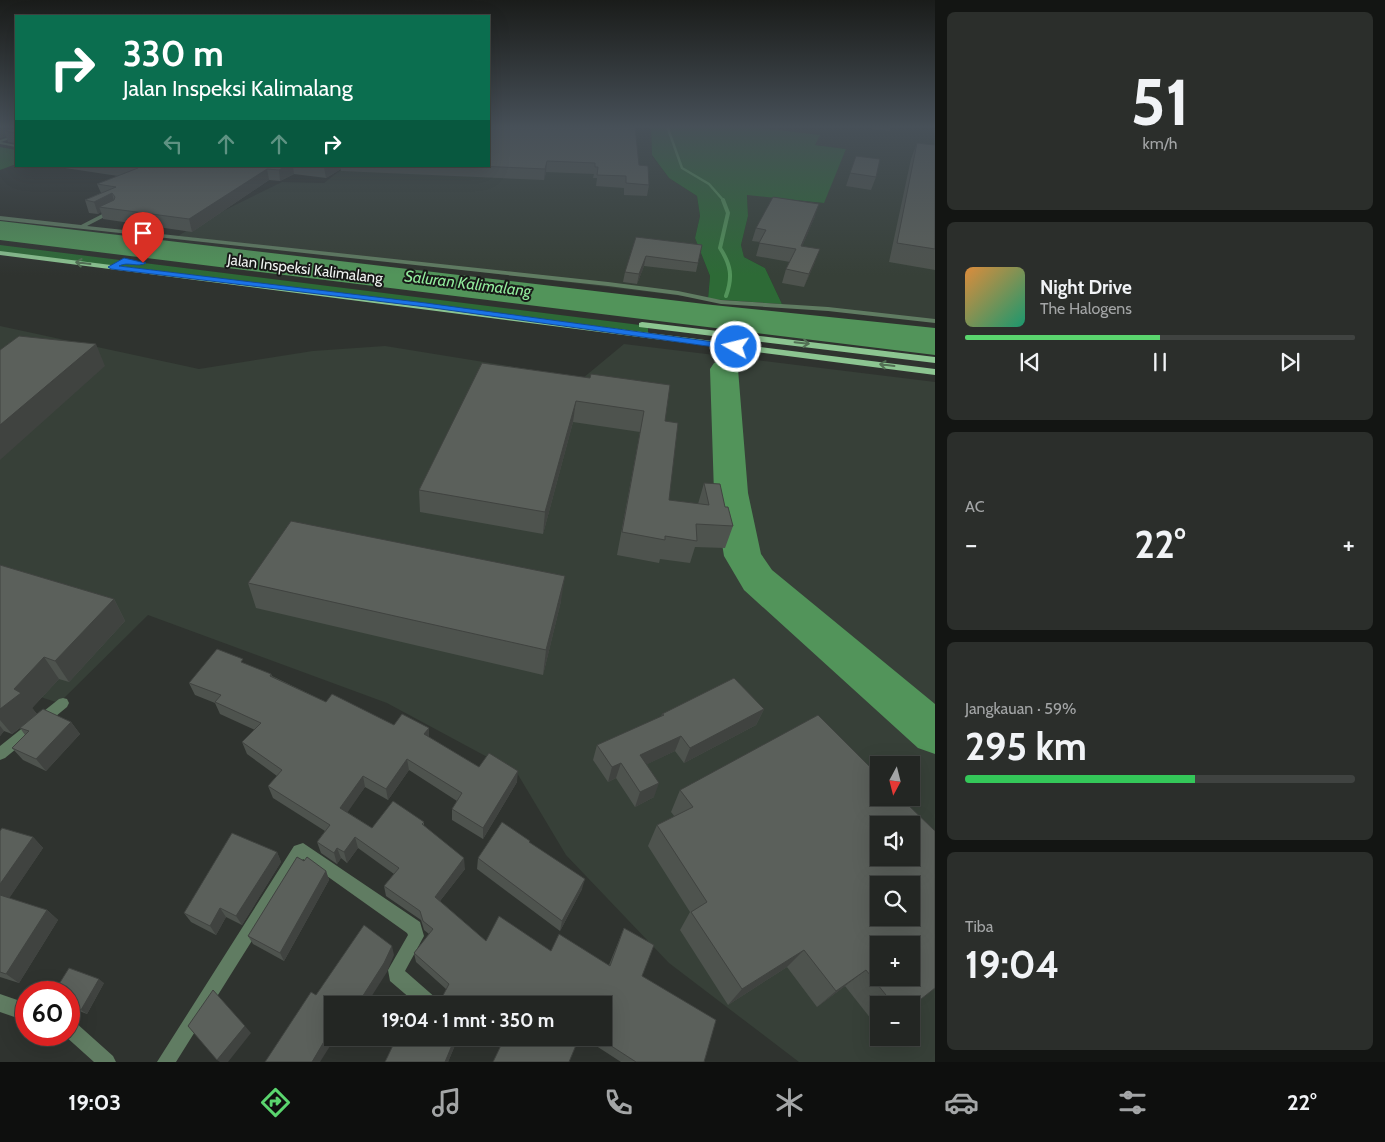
<!DOCTYPE html>
<html lang="id">
<meta charset="utf-8">
<style>
body{margin:0;font-family:Cabin,sans-serif;background:#2b2e2b;color:#f1f3f6;height:100vh;display:flex;flex-direction:column;font-size:19px;white-space:nowrap}
*{box-sizing:border-box;margin:0}
p{font-size:16px;color:#a3a5a6}
.icon{flex:none;width:28px;height:28px;fill:none;stroke:currentColor;stroke-width:2;stroke-linecap:round;stroke-linejoin:round}
.map{position:relative;flex:1;overflow:hidden}
.panel{display:flex;flex-direction:column;gap:12px;padding:12px;background:#131513;width:450px}
.panel>*{flex:none}
.banner{position:absolute;left:15px;top:15px;width:475px;height:152px;border-radius:0px;box-shadow:0 5px 20px #0002,0 0 0 1px #404341;background:#0b6e4f;color:#fff;overflow:hidden}
.needle{width:32px;rotate:187deg}
.tools{position:absolute;left:870px;top:756px;display:grid;gap:10px}
.tools a{display:grid;place-items:center;width:50px;height:50px;border-radius:0px;background:#232623;box-shadow:0 5px 20px #0002,0 0 0 1px #404341;font-size:25px}
.speed{position:absolute;left:15px;top:981px;display:flex;gap:10px;font-size:25px;font-weight:700;text-align:center}
.speed>*{display:grid;place-content:center;width:65px;height:65px;border-radius:50%;background:#232623;box-shadow:0 5px 20px #0002,0 0 0 1px #404341;line-height:1}
.speed .limit{border:8px solid #d22;background:#fff;color:#111}
.pin{position:absolute;display:grid;place-items:center;width:42px;height:42px;color:#fff;margin:-51px -21px;border-radius:50% 50% 50% 0;rotate:-45deg;box-shadow:0 0 5px #0007}
.pin .icon{rotate:45deg}
.me{position:absolute;width:55px;margin:-28px;rotate:278deg;stroke-linejoin:round;filter:drop-shadow(0 0 4px #0008)}
.turn{display:flex;align-items:center;gap:18px;height:105px;padding:0 25px;font-size:22px}
.turn .icon{width:65px;height:65px;stroke-width:2.5}
.turn b{display:block;font-size:35px;line-height:42px}
.lanes{display:flex;align-items:center;height:48px;padding:0 25px;background:#0003;justify-content:center;gap:25px;direction:ltr}
.lanes .off{opacity:.35}
.big{font-size:38px;font-weight:700;line-height:1.1}
.panel .widget{flex:1;display:flex;flex-direction:column;justify-content:center;gap:8px;min-width:0;padding:0 18px;border-radius:8px;background:#2b2e2b}
.panel .dial{align-items:center;gap:0}
.dial b{font-size:65px;line-height:1}
.song{display:flex;align-items:center;gap:15px}
.cover{width:60px;height:60px;border-radius:8px;background:linear-gradient(135deg,hsl(30 70% 55%),hsl(160 70% 35%))}
.played{height:5px;border-radius:2px;background:linear-gradient(90deg,#5ad56e 50%,#404341 50%)}
.keys{display:flex;justify-content:space-around;direction:ltr}
.heat{display:flex;justify-content:space-between;align-items:center;font-size:28px;direction:ltr}
.charge{height:8px;border-radius:4px;background:linear-gradient(90deg,#34c759 59%,#404341 0)}
.trip{position:absolute;left:324px;top:996px;width:288px;height:50px;border-radius:0px;background:#232623;box-shadow:0 5px 20px #0002,0 0 0 1px #404341;font-weight:700;line-height:50px;text-align:center}
.tabs{display:flex;height:80px;justify-content:space-around;align-items:center;background:#0e0f0e;color:#a3a5a6}
.tabs .icon{width:35px;height:35px}
.tabs .active{color:#5ad56e}
.tabs b{font-size:22px;color:#f1f3f6}
main{display:flex;flex:1;min-height:0}
.map>svg:first-child{display:block}
.built{fill:#374038;fill-rule:evenodd}
.green{fill:#2d6a36}
.water{fill:#52945a}
.lines{fill:none;stroke-linecap:round;stroke-linejoin:round}
.stream-far2{stroke:#52945a;stroke-width:2.5}
.stream-far1{stroke:#52945a;stroke-width:4}
.stream{stroke:#52945a;stroke-width:4.5}
.river{fill:#52945a;fill-rule:evenodd}
.minor{fill:#607c62;fill-rule:evenodd}
.primary{fill:#8cc591;fill-rule:evenodd}
.wall{fill:#4e534e}
.shaded-wall{fill:#404340}
.building{fill:#5b605b;stroke:#404340;fill-rule:evenodd}
.oneway{stroke:#527054}
.route{fill:#1a73e8;stroke:#114b97}
.labels{text-anchor:middle;stroke-width:4;stroke-linejoin:round;paint-order:stroke}
.far-street-label{font-size:15px;fill:#eff2f0;stroke:#181a18}
.far-water-label{font-size:16px;font-style:italic;fill:#92ec9c;stroke:#181a18}
</style>
<main>
<div class="map">
<svg width="935" height="1062" viewBox="0 0 935 1062">
<rect width="100%" height="100%" fill="#2f332f"/>
<!-- built -->
<path class="built" d="M489,126H651L652,156L669,178L697,196L700,216L695,238L710,276L708,299L178,236L203,221L282,182L324,183L346,166H489Z
M745,126H935V322L782,304L765,268L744,257L741,245L748,216L747,194L823,203L846,149L815,145L819,135Z
M0,326L199,369L313,351L385,346L583,378L624,344L935,382V1062H799L669,963L566,855L517,773L387,703L148,615L59,703L22,691L0,709ZM879,765H911V798H879ZM879,825H911V858H879ZM879,885H911V918H879ZM879,945H911V978H879ZM879,1005H911V1038H879Z"/>
<!-- green -->
<path class="green" d="M651,126H745L820,135L815,145L846,149L824,203L747,195L748,216L741,245L744,257L765,268L782,304L708,299L710,276L695,238L700,216L697,196L669,178L652,155Z
M0,147L16,150V164L0,170Z
M0,245L648,326V334L0,253Z"/>
<!-- water -->
<path class="water" d="M0,221L713,305L935,328V355L0,240Z"/>
<g class="lines">
<!-- stream-far2 -->
<path class="stream-far2" d="M667,126L682,168L709,184L724,201"/>
<!-- stream-far1 -->
<path class="stream-far1" d="M723,200L728,213L720,248C731,265 733,277 726,296"/>
<!-- stream -->
<path class="stream" d="M724,354V369"/>
<!-- river -->
<path class="river" d="M724,361L734,363L738,369L748,493L761,554L772,570L935,704V754L918,748L744,590L724,556L714,493L710,369L714,363Z"/>
<!-- minor -->
<path class="minor" d="M16,135V137L1,142L16,145V147L0,144V140Z
M114,208L116,211L87,226L608,282L678,291L721,300L828,307L935,319V323L828,311L721,304L678,295L608,286L0,220V216L81,225Z
M63,698L67,699L69,703L67,707L5,758L0,760V746L59,699Z
M303,843L420,922L424,936L405,971L437,999L440,1005H418L390,981L388,970L408,935L407,933L303,859L176,1062H157L294,846Z
M0,994L26,1003V1021L0,1012Z
M69,1019L75,1022L113,1056L116,1062H94L64,1035H69Z"/>
<!-- primary -->
<path class="primary" d="M0,251L935,369V375L0,255Z
M642,322L935,357V363L639,327V323Z"/>
</g>
<!-- wall -->
<path class="wall" d="M0,126H16V143L8,142L6,136L0,138Z
M489,126L639,165L649,185L647,196L624,195V188L596,186L597,178H593L594,174L546,172L544,180L341,171V169L326,178L294,174L280,181L269,180L192,232L103,219L101,212L98,214L89,213L85,200L101,193L97,184L118,176L65,168L64,166H489Z
M874,126H891L890,131L873,129Z
M917,143L935,145V270L889,262L911,159Z
M856,156L876,177L871,190L846,186Z
M815,216L802,246L815,262L804,287L782,283L786,269L790,262L756,256L760,242L752,241L756,228Z
M636,237L702,245L696,272L644,266L637,284L623,282L625,272Z
M590,378L665,421L669,500L698,504L704,483L725,507L733,526L725,548L695,547L690,563L660,559L659,563L617,555L640,432L573,422L543,534L420,512L419,490Z
M0,565L114,599L125,621L69,682L59,679L32,708L37,714L71,722L80,734L46,771L23,760L12,748L25,735L20,728L12,734L4,731L0,736Z
M248,583L561,601L543,675L256,608Z
M245,664L271,674L272,676L326,702L394,725L429,737L479,767L517,782L483,839L452,820V809L457,801L409,770L388,800L365,787L347,812L372,828L424,822V826L465,869L440,901L486,941L551,951L609,965L624,928L642,976L704,1062H621L584,1038H602V1005L446,989L416,962L414,953L429,934L424,930L421,920L386,896L384,886L394,874L358,848L347,863L341,858L337,864L321,853L317,842L325,831L273,798L268,786L277,776L247,754L242,742L255,730L220,714L215,703L195,695L189,683Z
M764,709L756,725L684,763L675,751L647,764L654,797L635,807L616,778L608,782L593,760L597,745L661,717L662,714Z
M680,790L911,1005H879V1029L845,986L817,1007L787,967L728,1005L680,930L690,912L648,846L657,825L675,817L671,812Z
M0,831L33,837L43,848L9,898L47,910L58,920L19,983L0,977Z
M530,843L582,889L560,931L477,869L478,858Z
M277,852L281,862L242,925L226,917L216,935L191,922L184,913Z
M326,871L329,880L284,961L253,944L248,936Z
M104,983L87,1014L69,1007V992Z
M390,1038H458L448,1062H385L394,1044L392,1043Z
M485,1038H579L500,1047Z"/>
<!-- shaded-wall -->
<path class="shaded-wall" d="M1,126H13L15,133L4,131L6,136L0,138V127Z
M547,161L546,172L544,180L545,169Z
M286,166H293L294,174L280,181L279,170Z
M326,166H340L341,169L326,178L324,167Z
M267,169L269,180L192,232L189,219Z
M112,193L115,205L99,207L101,212L98,214L94,202Z
M819,204L815,216L797,259L801,246Z
M820,249L815,262L804,287L809,274Z
M646,256L644,266L637,284L639,274Z
M96,344L105,366L0,460V425Z
M576,401L573,422L543,534L545,512Z
M565,576L561,601L543,675L546,650Z
M114,599L125,621L69,682L55,661Z
M44,657L59,679L32,708L37,714L12,734L0,720V709L14,689Z
M764,709L756,725L684,763L690,748Z
M71,722L80,734L46,771L36,759Z
M0,726L4,731L0,736Z
M429,728V740L424,734Z
M681,736L675,751L635,770L640,755Z
M407,759L409,770L388,800L386,789Z
M621,763L616,778L608,782L612,767Z
M518,771L517,782L483,839V828Z
M363,776L365,787L343,819L340,808Z
M659,783L654,797L635,807L640,792Z
M33,837L43,848L6,903L0,898V884Z
M355,837L358,848L347,863L344,852Z
M337,848L341,858L337,864L334,853Z
M277,852L281,862L242,925L236,916Z
M464,858L465,869L436,906L435,897Z
M326,871L329,880L284,961L280,953Z
M585,879L582,889L560,931L562,921Z
M220,908L226,917L216,935L210,926Z
M47,910L58,920L19,983L6,974Z
M392,946L394,955L387,972L366,1005H357Z
M804,950L787,967L728,1005L742,989Z
M866,970L845,986L817,1007L836,991Z
M99,979L104,983L87,1014L81,1010Z
M245,1026L251,1033L228,1062H220L217,1060Z
M332,1028V1038H335L320,1062H312Z
M455,1038H458L448,1062H445Z"/>
<!-- building -->
<path class="building" d="M14,126H16V133L4,131L14,128Z
M489,126H635L639,165L648,166L649,185L626,183V176L597,175L598,167H595V163L547,161L545,169L479,166H489Z
M917,143L935,145V249L897,243Z
M856,156L880,159L876,177L850,173Z
M129,166H286L279,170L267,169L189,219L99,207L114,200L115,197L112,193L94,202L85,200L116,187L97,184L138,168Z
M773,197L819,204L801,246L820,249L809,274L786,269L796,249L759,243L766,230L756,228Z
M636,237L702,245L698,263L646,256L639,274L625,272Z
M19,336L96,344L0,425V350Z
M482,363L590,378L591,374L670,385L665,421L678,423L669,500L709,505L704,483L720,484L725,507H728L733,526L696,524L697,541L665,536V540L622,532L644,411L576,401L545,512L419,490Z
M291,521L565,576L546,650L248,583Z
M0,565L114,599L55,661L44,657L14,689L21,693L0,709Z
M217,649L243,659L241,662L271,674L270,676L326,702L332,694L394,725L402,714L429,728L424,734L479,767L489,753L518,771L483,828L452,809L462,793L407,759L386,789L363,776L340,808L372,828L393,801L424,822L422,824L464,858L435,897L486,941L499,916L551,951L559,934L610,966L624,928L654,945L642,976L716,1020L704,1062H636L599,1038H602V1005H438L449,984L414,953L433,929L423,921L420,911L384,886L399,868L355,837L344,852L337,848L334,853L317,842L330,825L268,786L282,770L242,742L261,723L215,702L221,695L189,683Z
M734,678L764,709L690,748L681,736L640,755L659,783L640,792L621,763L612,767L597,745L664,715L662,714Z
M43,709L71,722L36,759L12,748L29,731L20,728Z
M818,715L879,776V798H901L935,831V988L911,1007V1005H894L866,970L836,991L804,950L742,989L691,912L707,902L657,825L693,807L680,790ZM879,825H911V858H879ZM879,885H911V918H879ZM879,945H911V978H879Z
M502,822L530,841L529,842L585,879L562,921L478,858Z
M2,828L33,837L0,884V831Z
M232,833L277,852L236,916L220,908L210,926L184,913Z
M297,857L304,861L307,857L326,871L280,953L248,936Z
M0,895L47,910L6,974L0,972Z
M364,925L392,946L384,963L357,1005H350L348,1003L346,1005H332V1028L312,1062H265L311,992L316,995Z
M69,968L99,979L81,1010L69,1005V992H54Z
M213,990L245,1026L217,1060L188,1026Z
M406,999L417,1005H403Z
M393,1038H455L445,1062H385L396,1039Z
M497,1038H579L569,1062H493L503,1041Z"/>
<!-- one-way arrows -->
<defs><path id="oneway-shaft" d="M-6 0H5M1.5-3L5.5 0L1.5 3" fill="none" stroke-width="1.6" stroke-linecap="round" stroke-linejoin="round" transform="scale(1.25)"/></defs>
<g class="oneway">
<use href="#oneway-shaft" transform="translate(83 263) rotate(-173)"/>
<use href="#oneway-shaft" transform="translate(802 343) rotate(6)"/>
<use href="#oneway-shaft" transform="translate(887 365) rotate(-173)"/>
</g>
<!-- sky -->
<linearGradient id="sky" x2="0" y2="1"><stop stop-color="#1a1c1a"/><stop offset="0.46" stop-color="#475058"/><stop offset="1" stop-color="#475058" stop-opacity="0"/></linearGradient>
<rect width="935" height="275" fill="url(#sky)"/>
<!-- route -->
<path class="route" d="M124,258L146,263C138,268 128,261 119,266L426,303L736,345L740,347L736,350L426,307L111,269L108,267Z"/>
<g class="labels">
<!-- far-street labels -->
<g class="far-street-label">
<text transform="translate(305 269) rotate(7)" y="5">Jalan Inspeksi Kalimalang</text>
</g>
<!-- far-water labels -->
<g class="far-water-label">
<text transform="translate(468 283) rotate(7)" y="6">Saluran Kalimalang</text>
</g>
</g>
</svg>
<div class="tools">
<a><svg class="needle" viewBox="-14 -14 28 28"><path d="M0-13l5 13h-10z" fill="#e53935"/><path d="M0 13l5-13h-10z" fill="#a3a5a6"/></svg></a>
<a><svg class="icon" aria-label="sound" viewBox="0 0 24 24"><path d="M4 9h4l5-4v14l-5-4H4zM17 9q2 3 0 6"/></svg></a>
<a><svg class="icon" aria-label="search" viewBox="0 0 24 24"><circle cx="10" cy="10" r="6"/><path d="M15 15l6 6"/></svg></a>
<a>+</a>
<a>−</a>
</div>
<div class="speed"><div class="limit">60</div></div>
<div class="pin" style="left:143px;top:263px;background:#d93025"><svg class="icon" aria-label="arrive" viewBox="0 0 24 24"><path d="M6 21V4h12l-3 4 3 4H6"/></svg></div>
<svg class="me" style="left:736px;top:347px" viewBox="-20 -20 40 40"><circle r="17" fill="#1a73e8" stroke="#fff" stroke-width="3"/><path d="M0-11L8 9 0 5-8 9z" fill="#fff"/></svg>
<div class="trip">19:04 · 1 mnt · 350 m</div>
<div class="banner">
<div class="turn"><svg class="icon" aria-label="right" viewBox="0 0 24 24"><path d="M7 20v-9h11M14 6l5 5-5 5"/></svg><div><b>330 m</b>Jalan Inspeksi Kalimalang</div></div>
<div class="lanes"><svg class="icon off" aria-label="left" viewBox="0 0 24 24"><path d="M17 20v-9H6M10 6l-5 5 5 5"/></svg><svg class="icon off" aria-label="ahead" viewBox="0 0 24 24"><path d="M12 20V5M6 11l6-6 6 6"/></svg><svg class="icon off" aria-label="ahead" viewBox="0 0 24 24"><path d="M12 20V5M6 11l6-6 6 6"/></svg><svg class="icon" aria-label="right" viewBox="0 0 24 24"><path d="M7 20v-9h11M14 6l5 5-5 5"/></svg></div>
</div>
</div>
<section class="panel">
<div class="widget dial"><b>51</b><p>km/h</p></div>
<div class="widget">
<div class="song"><i class="cover"></i><div><b>Night Drive</b><p>The Halogens</p></div></div>
<div class="played"></div>
<div class="keys"><svg class="icon" aria-label="previous" viewBox="0 0 24 24"><path d="M18 5L8 12l10 7zM5 5v14"/></svg><svg class="icon" aria-label="pause" viewBox="0 0 24 24"><path d="M8 5v14M16 5v14"/></svg><svg class="icon" aria-label="next" viewBox="0 0 24 24"><path d="M6 5l10 7-10 7zM19 5v14"/></svg></div>
</div>
<div class="widget"><p>AC</p>
<div class="heat"><a>−</a><b class="big">22°</b><a>+</a></div>
</div>
<div class="widget"><p>Jangkauan · 59%</p><b class="big">295 km</b><div class="charge"></div></div>
<div class="widget"><p>Tiba</p><b class="big">19:04</b></div>
</section>
</main>
<nav class="tabs">
<b>19:03</b>
<svg class="icon active" aria-label="directions" viewBox="0 0 24 24"><path d="M12 3l9 9-9 9-9-9zM9 14v-3h6M13 9l2 2-2 2"/></svg>
<svg class="icon" aria-label="music" viewBox="0 0 24 24"><path d="M9 18V5l10-2v13"/><circle cx="6" cy="18" r="3"/><circle cx="16" cy="16" r="3"/></svg>
<svg class="icon" aria-label="phone" viewBox="0 0 24 24"><path d="M5 4h4l2 5-3 2q2 4 5 5l2-3 5 2v4C11 20 4 13 5 4z"/></svg>
<svg class="icon" aria-label="climate" viewBox="0 0 24 24"><path d="M12 3v18M4 7l16 10M4 17L20 7"/></svg>
<svg class="icon" aria-label="car" viewBox="0 0 24 24"><path d="M5 17H2v-5l4-1 3-4h7l3 4 3 1v5h-3M9 17h6M6 11h13"/><circle cx="7" cy="17" r="2"/><circle cx="17" cy="17" r="2"/></svg>
<svg class="icon" aria-label="filters" viewBox="0 0 24 24"><path d="M4 7h16M4 17h16"/><circle cx="9" cy="7" r="2"/><circle cx="15" cy="17" r="2"/></svg>
<b>22°</b>
</nav>
